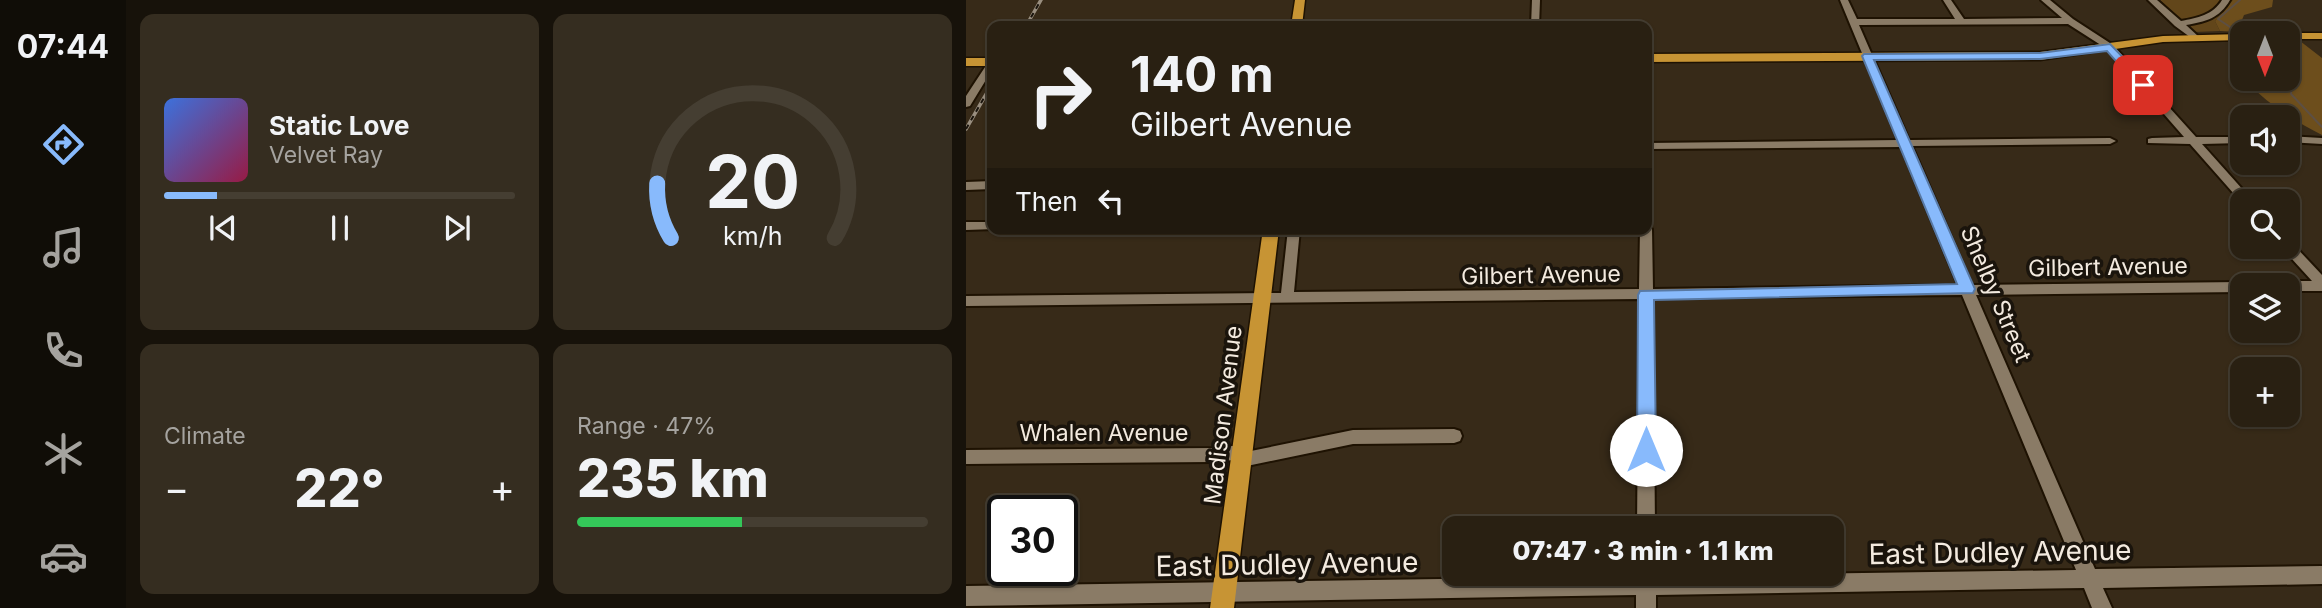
<!DOCTYPE html>
<meta charset="utf-8">
<style>
body{margin:0;font-family:Inter,sans-serif;background:#352d20;color:#f1f3f6;height:100vh;display:flex;flex-direction:column;font-size:26px;white-space:nowrap}
*{box-sizing:border-box;margin:0}
p{font-size:23px;color:#a5a39f}
.icon{flex:none;width:38px;height:38px;fill:none;stroke:currentColor;stroke-width:2;stroke-linecap:round;stroke-linejoin:round}
.map{position:relative;flex:1;overflow:hidden}
.panel{display:flex;flex-direction:column;gap:14px;padding:14px;background:#17120a;width:840px}
.panel>*{flex:none}
.banner{position:absolute;left:21px;top:21px;width:665px;height:214px;border-radius:14px;box-shadow:0 2px 5px #0004,0 0 0 2px #453e32;background:#292012;color:#f1f3f6;overflow:hidden}
.needle{width:46px;rotate:180deg}
.buttons{position:absolute;left:1264px;top:21px;display:grid;gap:14px}
.buttons a{display:grid;place-items:center;width:70px;height:70px;border-radius:14px;background:#292012;box-shadow:0 2px 5px #0004,0 0 0 2px #453e32;font-size:35px}
.speed{position:absolute;left:21px;top:495px;display:flex;gap:14px;font-size:35px;font-weight:700;text-align:center}
.speed>*{display:grid;place-content:center;width:91px;height:91px;border-radius:50%;background:#292012;box-shadow:0 2px 5px #0004,0 0 0 2px #453e32;line-height:1}
.speed .limit{border:4px solid #111;border-radius:10px;background:#fff;color:#111}
.pin{position:absolute;display:grid;place-items:center;width:60px;height:60px;color:#fff;margin:-30px;border-radius:14px;box-shadow:0 4px 10px #0006}
.me{position:absolute;width:77px;margin:-38px;rotate:0deg;stroke-linejoin:round;filter:drop-shadow(0 0 5px #0008)}
.turn{display:flex;align-items:center;gap:24px;height:147px;padding:0 28px;font-size:32px}
.turn .icon{width:91px;height:91px;stroke-width:2.5}
.turn b{display:block;font-size:49px;line-height:60px}
.then{display:flex;align-items:center;height:66px;padding:0 28px;background:#0003;gap:14px;font-size:26px}
.big{font-size:52px;font-weight:800;line-height:1.1}
.panel .widget{flex:1;display:flex;flex-direction:column;justify-content:center;gap:10px;min-width:0;padding:0 24px;border-radius:14px;background:#352d20}
.panel .dial{align-items:center;gap:0}
.dial svg{height:182px;overflow:visible;fill:none;stroke:#453e32;stroke-width:7;stroke-linecap:round;text-anchor:middle}
.dial text{fill:#f1f3f6;stroke:none}
.song{display:flex;align-items:center;gap:21px}
.cover{width:84px;height:84px;border-radius:10px;background:linear-gradient(135deg,hsl(220 70% 55%),hsl(340 70% 35%))}
.played{height:7px;border-radius:4px;background:linear-gradient(90deg,#88bafc 15%,#453e32 15%)}
.keys{display:flex;justify-content:space-around;direction:ltr}
.heat{display:flex;justify-content:space-between;align-items:center;font-size:38px;direction:ltr}
.charge{height:10px;border-radius:5px;background:linear-gradient(90deg,#34c759 47%,#453e32 0)}
.panel .tiles{flex:1;display:grid;gap:14px;grid-template-columns:repeat(2,1fr)}
.trip{position:absolute;left:476px;top:516px;width:402px;height:70px;border-radius:14px;background:#292012;box-shadow:0 2px 5px #0004,0 0 0 2px #453e32;font-weight:800;line-height:70px;text-align:center}
main{display:flex;flex:1;min-height:0}
.dock{display:flex;flex-direction:column;width:126px;justify-content:space-around;align-items:center;background:#100d07;color:#a5a39f}
.dock .icon{width:49px;height:49px}
.dock .on{color:#88bafc}
.dock b{font-size:32px;color:#f1f3f6}
.map>svg:first-child{display:block}
.green{fill:#62461a}
.forest{fill:#6d4e1c}
.lines{fill:none;stroke-linecap:round;stroke-linejoin:round}
.stream{stroke:#5d4f43;stroke-width:2}
.minor-casing{stroke:#1e1202;stroke-width:4}
.major-casing{stroke:#1e1202;stroke-width:3}
.minor{fill:#8a7b66;fill-rule:evenodd}
.major{fill:#c79434;fill-rule:evenodd}
.rail-casing{stroke:#998e7f;stroke-width:3.5}
.rail{stroke:#1a140c;stroke-width:2;stroke-dasharray:5;stroke-linecap:butt}
.route{fill:#88bafc;stroke:#5879a4;stroke-width:2}
.labels{text-anchor:middle;stroke-width:7;stroke-linejoin:round;paint-order:stroke}
.street-label{font-size:23px;fill:#f3eadf;stroke:#1a140c}
.near-street-label{font-size:28px;fill:#f3eadf;stroke:#1a140c}
</style>
<main>
<nav class="dock">
<b>07:44</b>
<svg class="icon on" aria-label="directions" viewBox="0 0 24 24"><path d="M12 3l9 9-9 9-9-9zM9 14v-3h6M13 9l2 2-2 2"/></svg>
<svg class="icon" aria-label="music" viewBox="0 0 24 24"><path d="M9 18V5l10-2v13"/><circle cx="6" cy="18" r="3"/><circle cx="16" cy="16" r="3"/></svg>
<svg class="icon" aria-label="phone" viewBox="0 0 24 24"><path d="M5 4h4l2 5-3 2q2 4 5 5l2-3 5 2v4C11 20 4 13 5 4z"/></svg>
<svg class="icon" aria-label="climate" viewBox="0 0 24 24"><path d="M12 3v18M4 7l16 10M4 17L20 7"/></svg>
<svg class="icon" aria-label="car" viewBox="0 0 24 24"><path d="M5 17H2v-5l4-1 3-4h7l3 4 3 1v5h-3M9 17h6M6 11h13"/><circle cx="7" cy="17" r="2"/><circle cx="17" cy="17" r="2"/></svg>
</nav>
<section class="panel">
<div class="tiles">
<div class="widget">
<div class="song"><i class="cover"></i><div><b>Static Love</b><p>Velvet Ray</p></div></div>
<div class="played"></div>
<div class="keys"><svg class="icon" aria-label="previous" viewBox="0 0 24 24"><path d="M18 5L8 12l10 7zM5 5v14"/></svg><svg class="icon" aria-label="pause" viewBox="0 0 24 24"><path d="M8 5v14M16 5v14"/></svg><svg class="icon" aria-label="next" viewBox="0 0 24 24"><path d="M6 5l10 7-10 7zM19 5v14"/></svg></div>
</div>
<div class="widget dial"><svg viewBox="0 0 100 80">
<path d="M14 69A42 42 0 1 1 86 69"/>
<path d="M14 69A42 42 0 0 1 8 45" stroke="#88bafc"/>
<text x="50" y="56" font-size="32" font-weight="700">20</text>
<text x="50" y="72" font-size="11">km/h</text>
</svg></div>
<div class="widget"><p>Climate</p>
<div class="heat"><a>−</a><b class="big">22°</b><a>+</a></div>
</div>
<div class="widget"><p>Range · 47%</p><b class="big">235 km</b><div class="charge"></div></div>
</div>
</section>
<div class="map">
<svg width="1356" height="608" viewBox="0 0 1356 608">
<rect width="100%" height="100%" fill="#372a18"/>
<!-- green -->
<path class="green" d="M1194,0H1267L1249,21L1254,31L1228,32Z"/>
<!-- forest -->
<path class="forest" d="M1267,0H1307L1306,7L1278,15L1276,20L1291,33L1254,31L1249,21Z
M1321,41H1334L1356,58V135C1327,120 1303,105 1280,81V79H1321Z"/>
<g class="lines">
<!-- stream -->
<path class="stream" d="M1274,0L1252,19L1276,35
M1321,75L1325,80V94L1356,127"/>
<!-- minor casing -->
<g class="minor-casing">
<path id="minor" d="M566,0H574L573,26H565Z
M874,0H882L891,19H989L977,0H985L998,19L1096,18L1075,0H1084L1107,19L1147,45L1230,137H1276V143L1236,144L1287,201L1276,203L1224,144L1182,143V139L1186,138L1218,137L1141,49L1102,24L893,25L943,140L1144,138L1150,141L1144,144L946,146L1006,285L1276,282L1282,285H1276V292L1010,295L1129,569L1356,566V584L1137,588L1146,608H1126L1118,588L690,595V608H670V595L0,606V586L671,576V574H689V576L1110,570L996,295L687,298L689,528H671L673,299L0,306V296L315,293L322,229H334L328,292L673,289L674,229H681V225L686,229L687,289L992,285L935,147L681,149V143L932,140Z
M1182,0H1191L1215,21C1231,18 1247,15 1256,0H1264C1254,18 1239,22 1220,25L1233,37L1228,40L1209,26Z
M26,60V70L4,106L0,107V96L23,61Z
M1321,136L1356,138V144L1321,142Z
M26,181V189L0,190V182Z
M0,222H26V229H29L0,230Z
M1321,242L1326,243L1356,275V291H1321V285H1315L1321,281H1346L1315,247H1321Z
M488,429L494,431L496,436L494,441L488,443L387,444L276,467L270,465L268,460L246,462L0,464V450L246,448L277,445L283,447L285,451L387,430Z"/>
</g>
<!-- major casing -->
<g class="major-casing">
<path id="major" d="M329,0H339L336,26H325Z
M1318,33H1356V39H1321V33Z
M1276,34V40L1197,42L1074,60L681,62V54L1074,52L1197,36Z
M0,58H26V66H0Z
M297,229H313L268,608H244Z"/>
</g>
<!-- minor -->
<use href="#minor" class="minor"/>
<!-- major -->
<use href="#major" class="major"/>
<!-- rail casing -->
<g class="rail-casing">
<path id="rail" d="M60,26L75,0
M0,129L26,84"/>
</g>
<!-- rail -->
<use href="#rail" class="rail"/>
</g>
<!-- route -->
<path class="route" d="M1144,44L1181,82V87H1173L1141,51L1074,59L908,60L1009,289L1007,293L688,300L690,450L687,456L680,459L673,456L671,450L672,295L674,291L991,284L896,56L898,54L1074,53Z"/>
<g class="labels">
<!-- street labels -->
<g class="street-label">
<text transform="translate(1142 267) rotate(-1)" y="8">Gilbert Avenue</text>
<text transform="translate(575 275) rotate(-1)" y="8">Gilbert Avenue</text>
<text transform="translate(1030 294) rotate(67)" y="8">Shelby Street</text>
<text transform="translate(257 415) rotate(-83)" y="8">Madison Avenue</text>
<text x="138" y="441">Whalen Avenue</text>
</g>
<!-- near-street labels -->
<g class="near-street-label">
<text transform="translate(1034 552) rotate(-1)" y="10">East Dudley Avenue</text>
<text transform="translate(321 564) rotate(-1)" y="10">East Dudley Avenue</text>
</g>
</g>
</svg>
<div class="buttons">
<a><svg class="needle" viewBox="-14 -14 28 28"><path d="M0-13l5 13h-10z" fill="#e53935"/><path d="M0 13l5-13h-10z" fill="#a5a39f"/></svg></a>
<a><svg class="icon" aria-label="sound" viewBox="0 0 24 24"><path d="M4 9h4l5-4v14l-5-4H4zM17 9q2 3 0 6"/></svg></a>
<a><svg class="icon" aria-label="search" viewBox="0 0 24 24"><circle cx="10" cy="10" r="6"/><path d="M15 15l6 6"/></svg></a>
<a><svg class="icon" aria-label="layers" viewBox="0 0 24 24"><path d="M12 4l9 5-9 5-9-5zM3 14l9 5 9-5"/></svg></a>
<a>+</a>
</div>
<div class="speed"><div class="limit">30</div></div>
<div class="pin" style="left:1177px;top:85px;background:#d93025"><svg class="icon" aria-label="arrive" viewBox="0 0 24 24"><path d="M6 21V4h12l-3 4 3 4H6"/></svg></div>
<svg class="me" style="left:680px;top:450px" viewBox="-20 -20 40 40"><circle r="19" fill="#fff"/><path d="M0-13L10 11 0 6-10 11z" fill="#88bafc"/></svg>
<div class="trip">07:47 · 3 min · 1.1 km</div>
<div class="banner">
<div class="turn"><svg class="icon" aria-label="right" viewBox="0 0 24 24"><path d="M7 20v-9h11M14 6l5 5-5 5"/></svg><div><b>140 m</b>Gilbert Avenue</div></div>
<div class="then">Then<svg class="icon" aria-label="left" viewBox="0 0 24 24"><path d="M17 20v-9H6M10 6l-5 5 5 5"/></svg></div>
</div>
</div>
</main>
